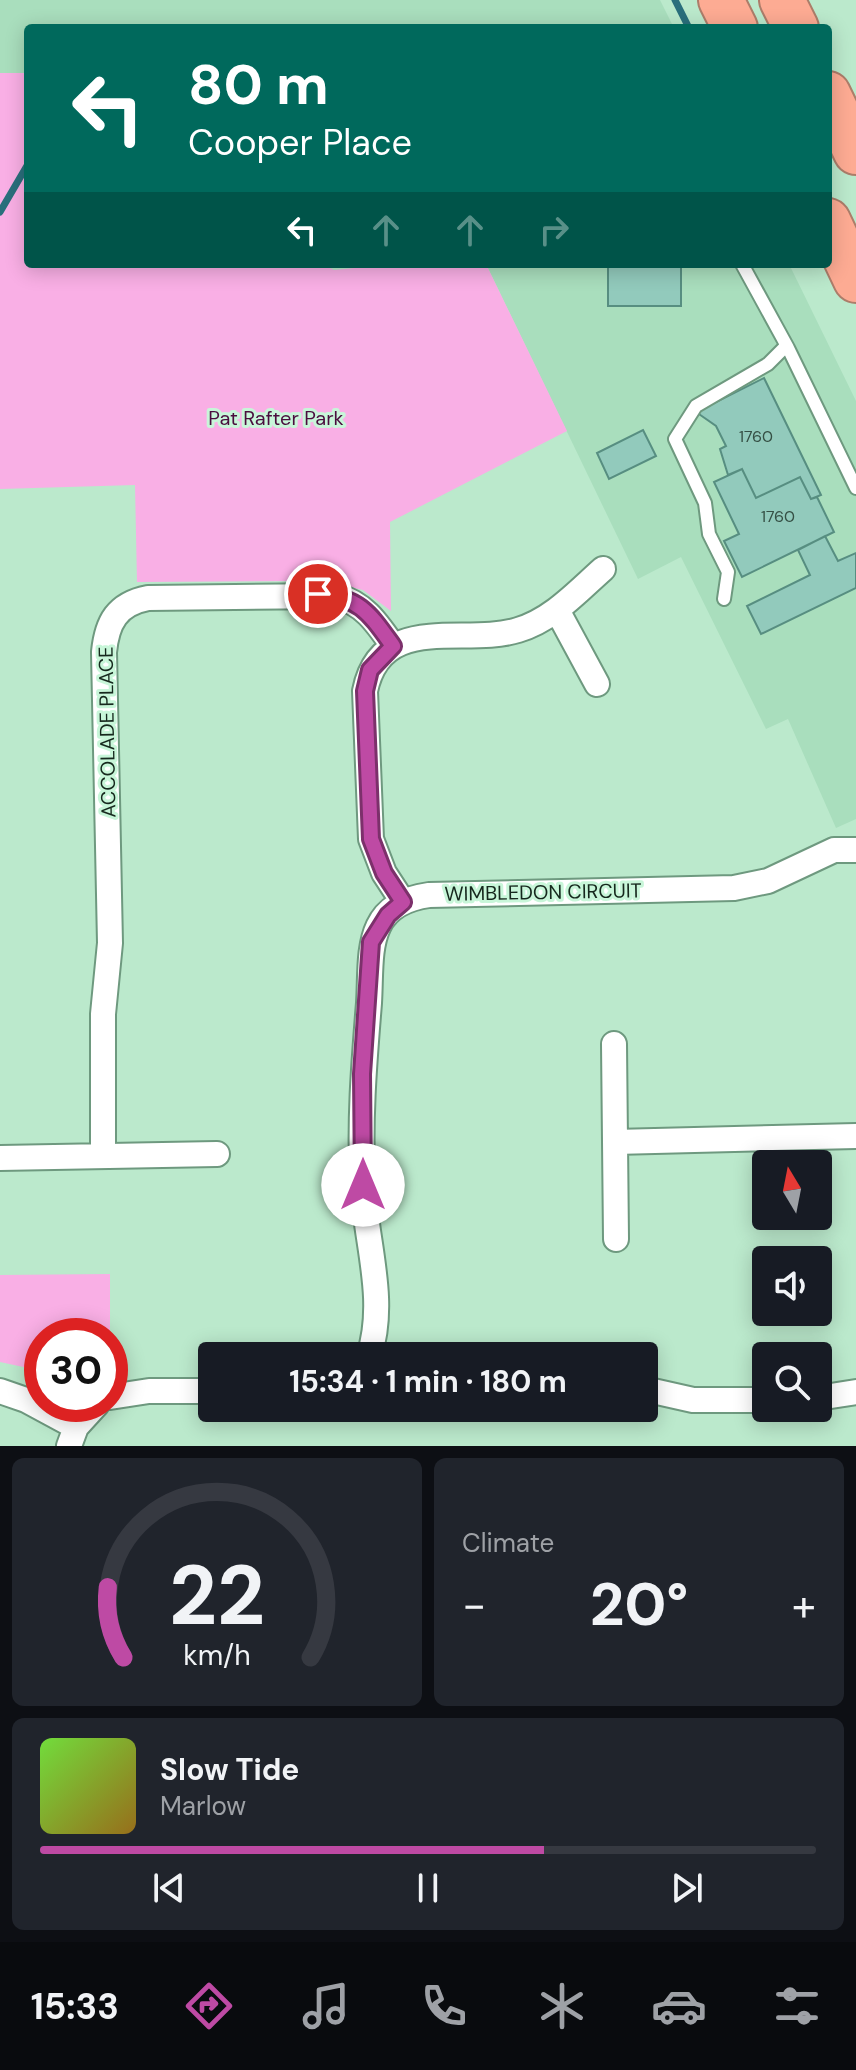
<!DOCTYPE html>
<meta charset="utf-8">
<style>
body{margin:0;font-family:"DM Sans",sans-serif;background:#20242c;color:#f1f3f6;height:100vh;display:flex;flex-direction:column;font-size:30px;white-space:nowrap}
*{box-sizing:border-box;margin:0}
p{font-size:26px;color:#9ea1a6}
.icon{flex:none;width:44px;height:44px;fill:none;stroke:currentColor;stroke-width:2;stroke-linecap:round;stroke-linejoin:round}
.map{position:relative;height:1446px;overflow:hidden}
.panel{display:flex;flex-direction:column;gap:12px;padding:12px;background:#0d0f14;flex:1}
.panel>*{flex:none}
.top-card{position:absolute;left:24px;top:24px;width:808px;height:244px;border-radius:8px;box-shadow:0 4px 20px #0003;background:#00695c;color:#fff;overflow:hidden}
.needle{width:52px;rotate:350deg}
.controls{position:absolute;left:752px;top:1150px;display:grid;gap:16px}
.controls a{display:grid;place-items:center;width:80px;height:80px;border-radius:8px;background:#171b24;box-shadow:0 4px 20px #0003;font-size:40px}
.speed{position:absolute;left:24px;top:1318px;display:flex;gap:16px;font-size:40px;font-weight:700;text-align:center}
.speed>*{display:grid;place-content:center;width:104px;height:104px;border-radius:50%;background:#171b24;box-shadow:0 4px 20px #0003;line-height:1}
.speed .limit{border:12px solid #d22;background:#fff;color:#111}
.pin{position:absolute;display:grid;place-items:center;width:68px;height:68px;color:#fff;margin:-34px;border:4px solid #fff;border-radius:50%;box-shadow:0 2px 8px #0007}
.me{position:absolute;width:88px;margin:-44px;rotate:0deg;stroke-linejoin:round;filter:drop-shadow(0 0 6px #0008)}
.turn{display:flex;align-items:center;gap:28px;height:168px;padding:0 32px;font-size:36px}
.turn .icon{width:104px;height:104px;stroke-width:2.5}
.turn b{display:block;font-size:56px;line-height:68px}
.lanes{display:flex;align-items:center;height:76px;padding:0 32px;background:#0003;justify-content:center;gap:40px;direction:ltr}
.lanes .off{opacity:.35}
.big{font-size:60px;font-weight:700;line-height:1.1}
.panel .card{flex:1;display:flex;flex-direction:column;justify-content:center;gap:12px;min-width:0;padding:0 28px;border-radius:12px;background:#20242c}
.panel .dial{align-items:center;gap:0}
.dial svg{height:208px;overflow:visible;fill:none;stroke:#363941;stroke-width:7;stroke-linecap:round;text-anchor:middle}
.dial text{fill:#f1f3f6;stroke:none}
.song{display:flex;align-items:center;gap:24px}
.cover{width:96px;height:96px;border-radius:12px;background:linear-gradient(135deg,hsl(100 70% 55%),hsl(40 70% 35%))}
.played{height:8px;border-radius:4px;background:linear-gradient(90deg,#be4aa4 65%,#363941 65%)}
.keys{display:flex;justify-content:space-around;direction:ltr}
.heat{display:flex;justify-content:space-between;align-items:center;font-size:44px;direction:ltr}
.panel .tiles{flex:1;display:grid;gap:12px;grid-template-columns:1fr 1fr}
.card:last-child{grid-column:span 2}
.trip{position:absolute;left:198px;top:1342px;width:460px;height:80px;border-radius:8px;background:#171b24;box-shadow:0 4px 20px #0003;font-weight:700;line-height:80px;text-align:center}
.tabs{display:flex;height:128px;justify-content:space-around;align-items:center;background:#090b0e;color:#9ea1a6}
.tabs .icon{width:56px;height:56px}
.tabs .selected{color:#be4aa4}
.tabs b{font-size:36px;color:#f1f3f6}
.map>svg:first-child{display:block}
.built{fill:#a9debd}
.green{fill:#f9afe5}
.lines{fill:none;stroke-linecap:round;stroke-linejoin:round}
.stream{stroke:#2a6f7c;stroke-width:7}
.building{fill:#92cabc;stroke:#578e81;stroke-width:2}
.lane-casing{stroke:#6e997f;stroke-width:16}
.street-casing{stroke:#6e997f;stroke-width:28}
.highway-casing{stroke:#ac7d6a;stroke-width:48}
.lane{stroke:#fff;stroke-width:12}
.street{stroke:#fff;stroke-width:24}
.highway{stroke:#fdab93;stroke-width:44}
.route-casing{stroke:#7c306b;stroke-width:20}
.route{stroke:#be4aa4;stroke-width:14}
.labels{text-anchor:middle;stroke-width:6;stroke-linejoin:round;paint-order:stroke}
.number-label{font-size:16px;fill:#355045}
.park-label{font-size:20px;fill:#4a0d3e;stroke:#c8f6d9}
.street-label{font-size:20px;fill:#16281d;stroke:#c8f6d9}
</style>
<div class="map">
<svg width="856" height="1446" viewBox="0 0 856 1446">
<rect width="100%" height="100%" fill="#bbe9cc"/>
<!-- built -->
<path class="built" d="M0,0H660L674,28H28V73H0Z
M486,264H789L856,401V819L836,828L788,719L766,729L681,557L638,579Z"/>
<!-- green -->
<path class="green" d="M0,73H28V264H322L334,270L395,264H486L567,431L390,522L391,611L363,590L324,581L137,582L135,485L0,489Z
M110,1274V1336H42V1371L0,1362V1275Z"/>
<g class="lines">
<!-- stream -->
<path class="stream" d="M675,0L689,28
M0,212L28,164"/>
</g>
<!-- building -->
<path class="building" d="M608,264H681V306H608Z
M764,378L821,495L811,499L800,477L756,498L742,469L728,475L720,449L726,446L716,426L696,412Z
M643,430L656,456L609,479L597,453Z
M742,469L756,498L800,477L811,499L817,497L834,532L742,577L724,541L739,534L714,482Z
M825,536L838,561L856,553V588L761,634L747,606L810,575L798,550Z"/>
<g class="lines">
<!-- lane casing -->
<g class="lane-casing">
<path id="lane" d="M742,264L788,348L856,488
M724,599L728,572L709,534L705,503L675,439L696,406L768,364L786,346"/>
</g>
<!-- street casing -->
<g class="street-casing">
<path id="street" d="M557,610L597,684
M403,902L384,873L371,839L365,691C381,611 464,647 518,630C552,620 577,592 603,569
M614,1044L616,1239
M615,1142L856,1136
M103,1156V1014L110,943L104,652C107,622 117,604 148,598L336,596C364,603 377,623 393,646
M0,1158L217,1154
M369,1356C387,1300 366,1243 363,1187C359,1125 364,1064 369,1003C372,954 363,904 429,895L734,888L768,881L834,850H856
M644,1389L693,1400H766
M0,1391L26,1400L76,1427
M110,1397L149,1391H212
M818,1398L856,1392
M69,1446L76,1427L97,1404"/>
</g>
<!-- highway casing -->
<g class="highway-casing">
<path id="highway" d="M721,0L735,28
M782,0L796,28
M828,94L856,152
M828,221L856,280"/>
</g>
<!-- lane -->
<use href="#lane" class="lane"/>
<!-- street -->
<use href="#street" class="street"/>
<!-- highway -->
<use href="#highway" class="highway"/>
</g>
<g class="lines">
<!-- route casing -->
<g class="route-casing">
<path id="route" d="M318,594C360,597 370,614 393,646L370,670L365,691L371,839L384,873L403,902L388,915L371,942L362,1074L363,1185"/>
</g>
<!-- route -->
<use href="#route" class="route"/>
</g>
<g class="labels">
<!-- number labels -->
<g class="number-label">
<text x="756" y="442">1760</text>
<text x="778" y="522">1760</text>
</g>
<!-- park labels -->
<g class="park-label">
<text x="276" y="425">Pat Rafter Park</text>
</g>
<!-- street labels -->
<g class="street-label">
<text transform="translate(107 732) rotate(-91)" y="7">ACCOLADE PLACE</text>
<text transform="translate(543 892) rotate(-1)" y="7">WIMBLEDON CIRCUIT</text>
</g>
</g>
</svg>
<div class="controls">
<a><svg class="needle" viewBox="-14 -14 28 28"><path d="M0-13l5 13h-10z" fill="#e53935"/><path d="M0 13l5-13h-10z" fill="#9ea1a6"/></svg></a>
<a><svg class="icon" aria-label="sound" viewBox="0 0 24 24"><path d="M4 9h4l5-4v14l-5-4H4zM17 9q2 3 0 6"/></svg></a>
<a><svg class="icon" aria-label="search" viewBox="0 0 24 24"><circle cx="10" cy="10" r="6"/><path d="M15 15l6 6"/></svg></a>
</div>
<div class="speed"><div class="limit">30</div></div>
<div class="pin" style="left:318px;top:594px;background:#d93025"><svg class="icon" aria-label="arrive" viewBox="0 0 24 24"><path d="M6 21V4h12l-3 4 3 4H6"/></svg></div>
<svg class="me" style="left:363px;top:1185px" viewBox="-20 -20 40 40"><circle r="19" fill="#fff"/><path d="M0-13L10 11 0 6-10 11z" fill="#be4aa4"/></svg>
<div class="trip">15:34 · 1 min · 180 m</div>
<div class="top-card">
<div class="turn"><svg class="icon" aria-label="left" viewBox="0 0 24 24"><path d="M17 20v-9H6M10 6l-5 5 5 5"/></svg><div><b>80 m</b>Cooper Place</div></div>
<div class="lanes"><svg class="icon" aria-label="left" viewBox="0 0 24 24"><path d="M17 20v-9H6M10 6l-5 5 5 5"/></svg><svg class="icon off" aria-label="ahead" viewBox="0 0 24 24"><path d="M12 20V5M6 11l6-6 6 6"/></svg><svg class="icon off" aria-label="ahead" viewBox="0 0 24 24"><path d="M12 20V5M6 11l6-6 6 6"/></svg><svg class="icon off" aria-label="right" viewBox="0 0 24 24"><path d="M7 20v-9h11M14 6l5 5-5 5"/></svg></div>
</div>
</div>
<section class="panel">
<div class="tiles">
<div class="card dial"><svg viewBox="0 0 100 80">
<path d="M14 69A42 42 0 1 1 86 69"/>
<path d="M14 69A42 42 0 0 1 8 42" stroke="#be4aa4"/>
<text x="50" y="56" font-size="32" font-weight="700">22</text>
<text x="50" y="72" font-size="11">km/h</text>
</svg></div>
<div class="card"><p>Climate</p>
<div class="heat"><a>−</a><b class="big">20°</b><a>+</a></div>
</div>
<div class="card">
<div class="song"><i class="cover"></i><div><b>Slow Tide</b><p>Marlow</p></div></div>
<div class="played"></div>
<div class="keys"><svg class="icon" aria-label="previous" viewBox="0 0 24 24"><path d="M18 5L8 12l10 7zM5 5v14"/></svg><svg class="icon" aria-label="pause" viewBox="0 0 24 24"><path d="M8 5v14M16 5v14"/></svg><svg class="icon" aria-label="next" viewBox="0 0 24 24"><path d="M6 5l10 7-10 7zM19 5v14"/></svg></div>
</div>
</div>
</section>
<nav class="tabs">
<b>15:33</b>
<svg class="icon selected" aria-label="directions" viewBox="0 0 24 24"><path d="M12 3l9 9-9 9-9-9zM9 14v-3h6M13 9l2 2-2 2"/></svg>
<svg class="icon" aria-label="music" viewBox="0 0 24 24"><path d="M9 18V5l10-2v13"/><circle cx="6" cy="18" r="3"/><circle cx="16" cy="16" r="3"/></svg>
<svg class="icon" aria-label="phone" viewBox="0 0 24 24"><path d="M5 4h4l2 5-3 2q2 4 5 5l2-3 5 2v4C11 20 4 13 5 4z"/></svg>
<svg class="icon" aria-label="climate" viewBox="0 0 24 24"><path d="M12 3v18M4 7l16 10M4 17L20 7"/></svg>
<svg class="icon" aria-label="car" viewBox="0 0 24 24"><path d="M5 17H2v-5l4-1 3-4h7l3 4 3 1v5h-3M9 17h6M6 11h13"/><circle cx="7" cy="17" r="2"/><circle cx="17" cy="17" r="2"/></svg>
<svg class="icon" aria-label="filters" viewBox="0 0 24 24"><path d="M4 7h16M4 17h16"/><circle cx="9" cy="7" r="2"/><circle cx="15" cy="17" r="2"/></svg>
</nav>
